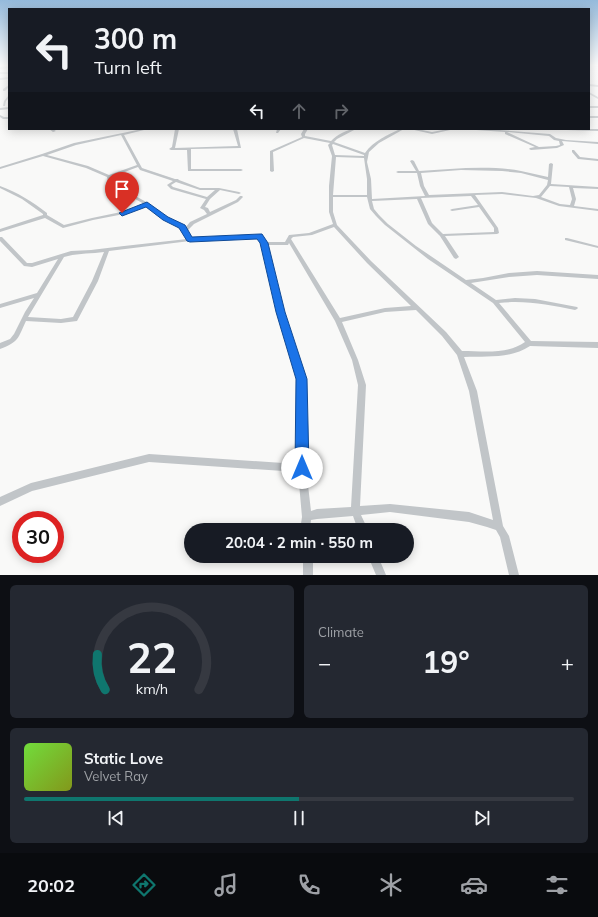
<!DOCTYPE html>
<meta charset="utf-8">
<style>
body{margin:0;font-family:Mulish,sans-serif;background:#242831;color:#f1f3f6;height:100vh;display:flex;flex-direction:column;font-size:15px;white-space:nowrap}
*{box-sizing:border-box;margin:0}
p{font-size:13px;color:#9ea1a6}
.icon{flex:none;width:22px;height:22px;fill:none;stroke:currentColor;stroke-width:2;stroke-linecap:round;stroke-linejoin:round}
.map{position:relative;height:575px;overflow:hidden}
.side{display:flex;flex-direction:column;gap:10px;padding:10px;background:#0d0f14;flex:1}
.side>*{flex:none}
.top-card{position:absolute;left:8px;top:8px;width:582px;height:122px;border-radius:0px;box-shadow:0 2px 10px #0003;background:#171b24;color:#f1f3f6;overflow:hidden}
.speed{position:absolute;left:12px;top:511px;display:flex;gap:8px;font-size:20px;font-weight:700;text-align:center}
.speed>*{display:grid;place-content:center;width:52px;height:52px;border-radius:50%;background:#171b24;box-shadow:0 2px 10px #0003;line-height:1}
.speed .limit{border:6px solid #d22;background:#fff;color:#111}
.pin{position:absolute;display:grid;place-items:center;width:34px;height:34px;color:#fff;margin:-41px -17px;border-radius:50% 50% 50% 0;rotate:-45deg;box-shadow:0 0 4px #0007}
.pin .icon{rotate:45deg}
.me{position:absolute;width:44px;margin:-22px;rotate:0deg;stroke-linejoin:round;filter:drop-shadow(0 0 3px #0008)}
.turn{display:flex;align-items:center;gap:14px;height:84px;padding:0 20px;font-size:18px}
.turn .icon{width:52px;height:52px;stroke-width:2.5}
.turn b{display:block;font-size:28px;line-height:34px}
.lanes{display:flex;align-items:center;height:38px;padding:0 20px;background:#0003;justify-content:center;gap:20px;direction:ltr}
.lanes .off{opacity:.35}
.big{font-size:30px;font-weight:700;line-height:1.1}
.side .tile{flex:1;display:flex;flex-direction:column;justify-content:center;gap:6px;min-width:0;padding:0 14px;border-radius:6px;background:#242831}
.side .dial{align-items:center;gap:0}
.dial svg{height:104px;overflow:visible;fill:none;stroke:#363941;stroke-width:7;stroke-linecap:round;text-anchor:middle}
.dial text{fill:#f1f3f6;stroke:none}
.song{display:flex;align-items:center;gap:12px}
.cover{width:48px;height:48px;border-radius:6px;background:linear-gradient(135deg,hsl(100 70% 55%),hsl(70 70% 35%))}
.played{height:4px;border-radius:2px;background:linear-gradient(90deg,#0f766e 50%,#363941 50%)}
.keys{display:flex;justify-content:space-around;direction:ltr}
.heat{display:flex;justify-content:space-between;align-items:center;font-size:22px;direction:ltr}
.side .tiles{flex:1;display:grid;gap:10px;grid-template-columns:1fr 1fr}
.tile:last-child{grid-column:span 2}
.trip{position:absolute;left:184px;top:523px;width:230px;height:40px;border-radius:20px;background:#171b24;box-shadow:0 2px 10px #0003;font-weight:700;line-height:40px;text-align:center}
.menu{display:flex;height:64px;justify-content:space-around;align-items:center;background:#090b0e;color:#9ea1a6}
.menu .icon{width:28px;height:28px}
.menu .selected{color:#0f766e}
.menu b{font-size:18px;color:#f1f3f6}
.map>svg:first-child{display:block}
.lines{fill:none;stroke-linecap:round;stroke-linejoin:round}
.primary-casing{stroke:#b4b9bc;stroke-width:2}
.minor{fill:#c1c5c8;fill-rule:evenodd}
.primary{fill:#fff;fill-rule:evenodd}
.route{fill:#1a73e8;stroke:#114b97}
</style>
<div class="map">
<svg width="598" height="575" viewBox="0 0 598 575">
<rect width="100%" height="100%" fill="#f9f9f8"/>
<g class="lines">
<!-- primary casing -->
<g class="primary-casing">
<path id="primary" d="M595,65H598V66H596Z"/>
</g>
<!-- minor -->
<path class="minor" d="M9,66V68L0,69V67Z
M0,72H9V74H0Z
M9,77V79L0,80V78Z
M589,84L598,85V87L589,86Z
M9,85V87L5,91H3V89Z
M589,92L598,97V99L589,94Z
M8,96H9V98L6,101L5,106H3L4,101Z
M589,106H598V108H589Z
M9,107V109L0,110V108Z
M0,115L4,117H9V119H3L0,117Z
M589,116H598V118H589Z
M49,129H53L56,131L53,132Z
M142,129H148L124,135L142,168L175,179H178L179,180L200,188H219L239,192L241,193L239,194L220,190L210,199L205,207L208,208L210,212L236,200L240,196H242L243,197L238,202L194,224L187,231L191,238L260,235H262L266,242H285L289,235L309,233L333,224L329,212V186L332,156L328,145L330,143L304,138L273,152L274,171L272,172L270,171V151L302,137L301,134L304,129H308L305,134V136L331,141C337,135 347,129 356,129L337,139L334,142L365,153C373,141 388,135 400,129H404L379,143L369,152L367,162L371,179L372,199L425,196L420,186L417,173H398L396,172L398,171H416L410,161L412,160L414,161L419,171C452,169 489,165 521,171C530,173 539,175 548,177L549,164L551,163L553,164L551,184L598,187V189L573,188L576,199L574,206L598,209V211L559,206L536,198L502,194L475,195L498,228L499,233L497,234L445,236L459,257L456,259L454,258L440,236L428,224L417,199L372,201L374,209L379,215L388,224L416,246L466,280L483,278L509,273L537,271L598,275V279L537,275L509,277L471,283L496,300L515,298L535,299L577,307L578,308L577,309L575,310C550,305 525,300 499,303L531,341L598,342V348L530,346C511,359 486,356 464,357L477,391L503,526L509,536L519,575H509L500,537L496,530L487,527L469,522L390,512L361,515L368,530H358L353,516L317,519L311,520L310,530H300L302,517L298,472L149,462L32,491L0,506V497L31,483L149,454L298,464L299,379L277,312L262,243L258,237L190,241L109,251L98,281L77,321L61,323L26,321C18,338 19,342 0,349V343L10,339L14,334L25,312L34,298L0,308V304L37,293L58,259L32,267L24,266L0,241V237H2L27,263H32L71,251L91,250L124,246L187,239L180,228L156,215L146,206L124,214L93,220L63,228L45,218L0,232V229L43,215V214L22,199L0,188V186C17,192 33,202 47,213V215L64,225L92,218L121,212L144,204L121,191L108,181L107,177L86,168L43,156L0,169V167L42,154L74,143ZM121,135L137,165L109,175L88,166L47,155L76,145ZM333,144L364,155V156L335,155L332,145ZM336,157L364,158L367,179V195H333ZM138,167L140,170L173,181L167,185L171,189L206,199L200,208L204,210L207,214L190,222L185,228L184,226L160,213L148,203L123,189L111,180V177ZM461,170L502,171L521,173L548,180L547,185L539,195L533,196L502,192L429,195L424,186L421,173ZM176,182L200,190H215L207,197L173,187L171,185ZM550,186L569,187L572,199L570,205L560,204L541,197ZM471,196L478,205L452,209L450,210L452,211L479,207L494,228V232L443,234L432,223L421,198ZM333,197H367L370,209L376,216L385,225L428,259L493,303L525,342C507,355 482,351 462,351L446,332L371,261L337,225L333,212ZM334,227L367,263L411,306L385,308L340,318L291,239L293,237L312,235ZM289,243L335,321L352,360L358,385L351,507L317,509L311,511L306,468L305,379L283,312L267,245H288ZM104,252L92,281L73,317L61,319L28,317L64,257C77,253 91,254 104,252ZM416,310L442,336L457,355L469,391L493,520L469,512L390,504L360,506L366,385L358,360L342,322L385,312Z
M175,129H179L175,148L238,146L233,129H237L241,148L191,149V169H241L243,170L241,171H188L187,150H171L169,149L172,147Z
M277,129H281L278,133H276Z
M410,129H417L432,132L448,129L450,130L432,134Z
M474,129H487L550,134L556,138L566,140L598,142V144L562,141L564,145L557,148L531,150L529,149L530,148L535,147L505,134V132L476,130ZM507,132L549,136L554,140L559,141L560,145L556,146L539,147Z
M564,129H598V131L566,130Z
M572,150H574L580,157L598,159V161L578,159L572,152Z
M565,238H567L598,246V248L565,240Z
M303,556H313V575H303Z
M368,556H378L386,575H376Z"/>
<!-- primary -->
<use href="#primary" class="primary"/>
</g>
<!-- sky -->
<linearGradient id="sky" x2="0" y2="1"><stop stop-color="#95badb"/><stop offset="0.45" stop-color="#fcfcfc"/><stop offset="1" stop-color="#fcfcfc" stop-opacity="0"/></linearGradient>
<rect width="598" height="145" fill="url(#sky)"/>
<!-- route -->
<path class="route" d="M147,202L168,217L185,225L192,237L260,234H262L268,243L285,312L307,379L309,468L307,473L302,475L297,473L295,468L296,379L276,312L260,243L257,239L190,242L187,241L179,228L163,220L146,207L122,216L119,213Z"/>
</svg>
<div class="speed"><div class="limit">30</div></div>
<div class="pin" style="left:122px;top:213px;background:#d93025"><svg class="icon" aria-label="arrive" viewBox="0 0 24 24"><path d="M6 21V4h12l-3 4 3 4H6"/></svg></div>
<svg class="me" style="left:302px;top:468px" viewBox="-20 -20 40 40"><circle r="19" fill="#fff"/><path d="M0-13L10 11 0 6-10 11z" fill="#1a73e8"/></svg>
<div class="trip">20:04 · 2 min · 550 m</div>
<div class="top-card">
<div class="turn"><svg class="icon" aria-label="left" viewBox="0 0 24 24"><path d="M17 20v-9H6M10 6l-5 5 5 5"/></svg><div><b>300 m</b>Turn left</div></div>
<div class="lanes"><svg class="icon" aria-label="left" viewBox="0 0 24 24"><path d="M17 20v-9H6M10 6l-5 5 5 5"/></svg><svg class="icon off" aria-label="ahead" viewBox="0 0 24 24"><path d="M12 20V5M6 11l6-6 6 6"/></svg><svg class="icon off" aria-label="right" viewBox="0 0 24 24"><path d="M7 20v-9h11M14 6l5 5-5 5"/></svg></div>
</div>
</div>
<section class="side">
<div class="tiles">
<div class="tile dial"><svg viewBox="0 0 100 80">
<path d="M14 69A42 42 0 1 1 86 69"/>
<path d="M14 69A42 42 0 0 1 8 42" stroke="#0f766e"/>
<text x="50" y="56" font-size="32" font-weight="700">22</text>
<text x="50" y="72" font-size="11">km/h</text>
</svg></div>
<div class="tile"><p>Climate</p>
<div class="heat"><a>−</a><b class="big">19°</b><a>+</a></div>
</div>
<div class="tile">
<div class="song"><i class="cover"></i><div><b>Static Love</b><p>Velvet Ray</p></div></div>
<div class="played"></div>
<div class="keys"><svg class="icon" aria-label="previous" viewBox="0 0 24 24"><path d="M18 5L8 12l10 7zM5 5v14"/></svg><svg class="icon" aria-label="pause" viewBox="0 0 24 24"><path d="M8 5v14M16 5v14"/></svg><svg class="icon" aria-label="next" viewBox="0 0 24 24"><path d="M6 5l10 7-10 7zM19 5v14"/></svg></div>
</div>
</div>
</section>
<nav class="menu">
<b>20:02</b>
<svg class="icon selected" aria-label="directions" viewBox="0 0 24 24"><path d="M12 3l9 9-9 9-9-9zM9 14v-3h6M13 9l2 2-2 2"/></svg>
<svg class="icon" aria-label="music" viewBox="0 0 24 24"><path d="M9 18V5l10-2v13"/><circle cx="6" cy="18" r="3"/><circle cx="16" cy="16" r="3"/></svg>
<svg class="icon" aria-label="phone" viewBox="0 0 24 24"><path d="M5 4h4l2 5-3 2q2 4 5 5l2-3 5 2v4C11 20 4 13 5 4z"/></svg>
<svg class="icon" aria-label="climate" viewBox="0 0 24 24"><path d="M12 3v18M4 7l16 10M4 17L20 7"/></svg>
<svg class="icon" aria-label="car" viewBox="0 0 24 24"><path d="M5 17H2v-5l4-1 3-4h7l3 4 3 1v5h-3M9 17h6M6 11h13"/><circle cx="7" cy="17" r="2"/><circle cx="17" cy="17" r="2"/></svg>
<svg class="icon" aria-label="filters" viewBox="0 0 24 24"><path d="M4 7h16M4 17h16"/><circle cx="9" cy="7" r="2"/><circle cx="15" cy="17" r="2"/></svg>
</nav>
